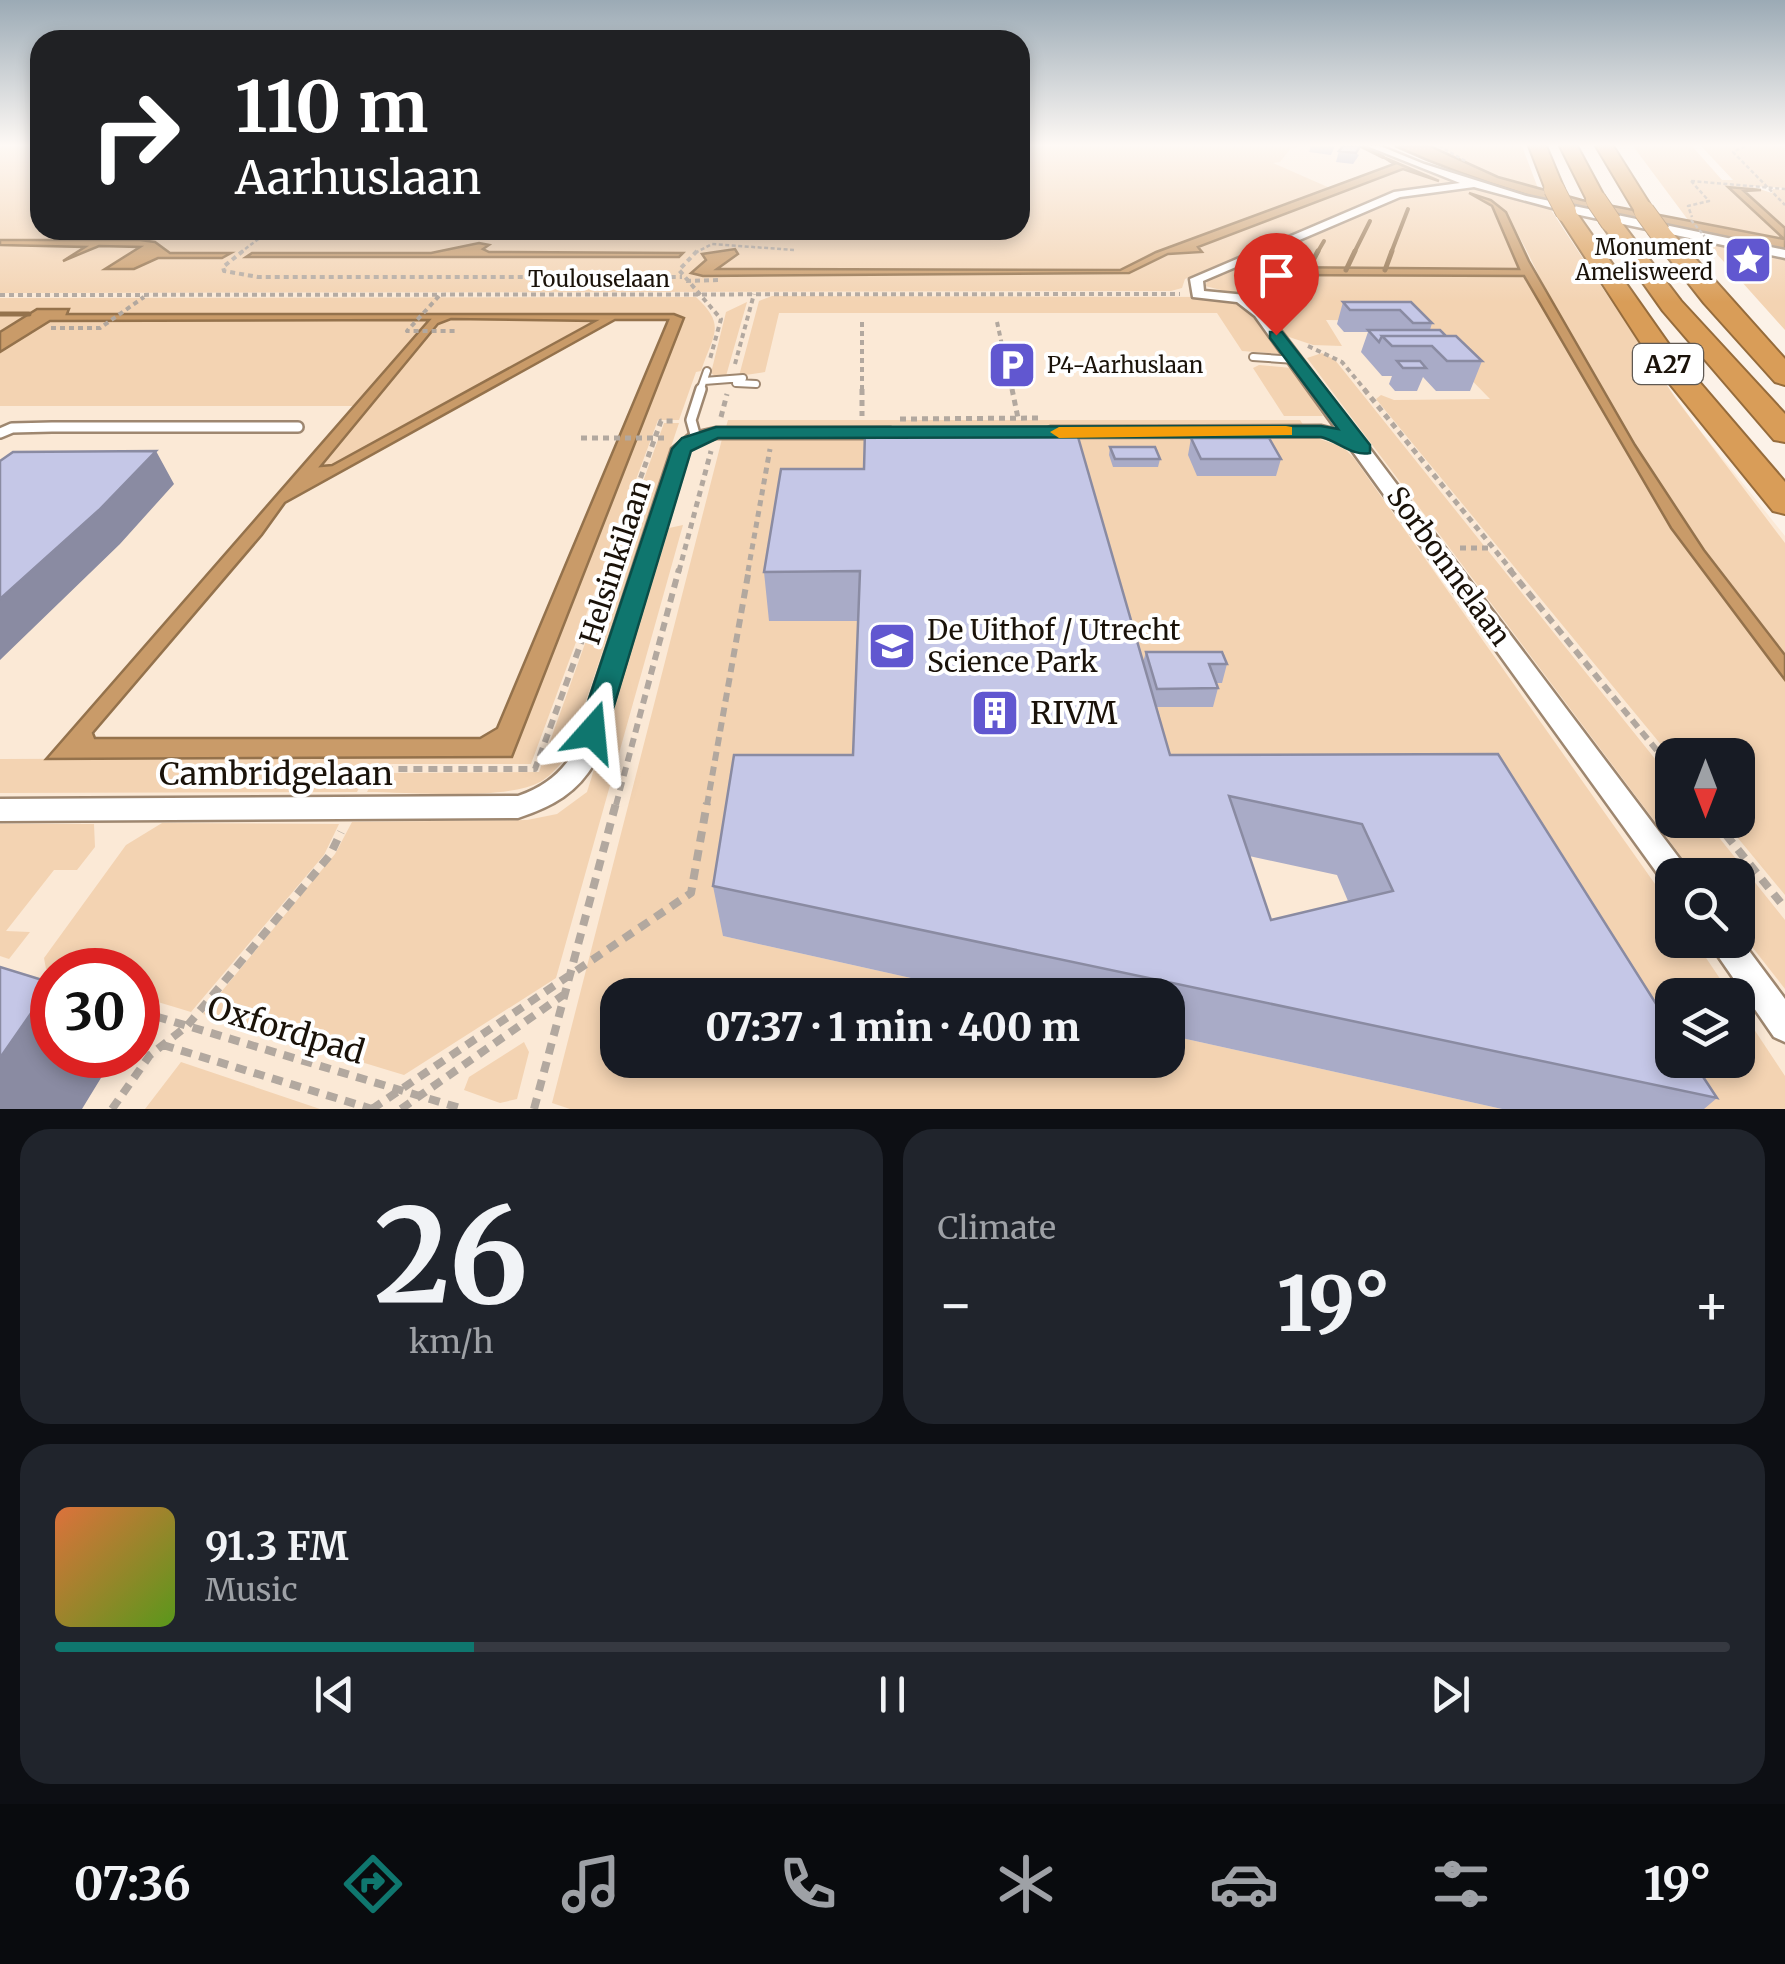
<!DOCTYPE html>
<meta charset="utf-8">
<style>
body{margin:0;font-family:Merriweather,serif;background:#20242c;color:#f1f3f6;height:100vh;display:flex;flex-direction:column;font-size:38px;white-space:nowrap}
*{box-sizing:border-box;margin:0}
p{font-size:32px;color:#9ea1a6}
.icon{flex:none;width:55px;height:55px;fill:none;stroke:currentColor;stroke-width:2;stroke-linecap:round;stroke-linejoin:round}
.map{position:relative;height:1109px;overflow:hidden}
.drawer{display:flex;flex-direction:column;gap:20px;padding:20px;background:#0d0f14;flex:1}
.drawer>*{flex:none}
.hud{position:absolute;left:30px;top:30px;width:1000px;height:210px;border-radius:30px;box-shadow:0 5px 15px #0003;background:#202124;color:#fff;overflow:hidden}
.needle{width:65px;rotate:180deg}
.controls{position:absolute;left:1655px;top:738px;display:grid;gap:20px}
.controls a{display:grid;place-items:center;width:100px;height:100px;border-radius:20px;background:#171b24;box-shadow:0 5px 15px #0003;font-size:50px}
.speed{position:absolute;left:30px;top:948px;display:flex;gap:20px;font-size:50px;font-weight:700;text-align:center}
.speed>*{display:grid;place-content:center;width:130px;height:130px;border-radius:50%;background:#171b24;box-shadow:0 5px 15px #0003;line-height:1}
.speed .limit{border:15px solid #d22;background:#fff;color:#111}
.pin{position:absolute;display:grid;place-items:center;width:85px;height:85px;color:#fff;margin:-102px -42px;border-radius:50% 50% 50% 0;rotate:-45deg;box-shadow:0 0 10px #0007}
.pin .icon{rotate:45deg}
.me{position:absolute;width:110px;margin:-55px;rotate:18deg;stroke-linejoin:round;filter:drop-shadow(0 0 8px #0008)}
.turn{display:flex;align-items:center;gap:35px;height:210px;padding:0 40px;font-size:45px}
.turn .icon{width:130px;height:130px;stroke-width:2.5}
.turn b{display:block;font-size:70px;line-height:85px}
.big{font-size:75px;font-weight:800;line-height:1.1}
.drawer .tile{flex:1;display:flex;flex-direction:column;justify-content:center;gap:15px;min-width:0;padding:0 35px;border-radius:30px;background:#20242c}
.drawer .dial{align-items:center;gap:0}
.dial b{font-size:130px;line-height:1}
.song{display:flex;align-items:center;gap:30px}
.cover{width:120px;height:120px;border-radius:15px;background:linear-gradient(135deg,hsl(20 70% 55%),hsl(90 70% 35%))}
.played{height:10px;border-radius:5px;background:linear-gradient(90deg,#0f766e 25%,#363941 25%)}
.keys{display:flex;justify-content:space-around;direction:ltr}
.heat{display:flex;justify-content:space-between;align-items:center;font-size:55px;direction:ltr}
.drawer .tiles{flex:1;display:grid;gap:20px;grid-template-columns:1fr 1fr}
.tile:last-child{grid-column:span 2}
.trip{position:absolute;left:600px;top:978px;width:585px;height:100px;border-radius:30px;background:#171b24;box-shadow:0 5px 15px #0003;font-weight:800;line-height:100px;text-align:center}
.tabs{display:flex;height:160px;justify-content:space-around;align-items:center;background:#090b0e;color:#9ea1a6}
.tabs .icon{width:70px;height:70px}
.tabs .on{color:#0f766e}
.tabs b{font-size:45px;color:#f1f3f6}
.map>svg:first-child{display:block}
.built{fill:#fbe9d6;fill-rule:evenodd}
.green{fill:#f3d3b2;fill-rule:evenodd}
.water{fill:#c99b69;stroke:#94724c;stroke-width:2.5;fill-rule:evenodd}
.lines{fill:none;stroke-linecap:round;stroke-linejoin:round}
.stream-far1{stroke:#94724c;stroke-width:4}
.stream{stroke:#94724c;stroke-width:5}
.service-far1-casing{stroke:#9e8770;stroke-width:10}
.service-casing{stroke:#9e8770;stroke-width:14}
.minor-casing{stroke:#9e8770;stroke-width:5}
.motorway-casing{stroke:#966c3c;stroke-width:4}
.path-far4{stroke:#b2a89f;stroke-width:2.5;stroke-dasharray:4 2.5;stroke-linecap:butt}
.path-far3{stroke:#b2a89f;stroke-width:4;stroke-dasharray:5 4;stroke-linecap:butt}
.path-far2{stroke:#b2a89f;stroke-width:5;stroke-dasharray:6 5;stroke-linecap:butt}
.path-far1{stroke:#b2a89f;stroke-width:6;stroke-dasharray:9 6;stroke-linecap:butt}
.path{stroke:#b2a89f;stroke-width:8;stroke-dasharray:11 8;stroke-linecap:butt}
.service-far1{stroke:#fff;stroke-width:6}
.service{stroke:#fff;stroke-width:9}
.minor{fill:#fff;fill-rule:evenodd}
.motorway{fill:#d99d58;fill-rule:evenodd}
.motorway-bridge-casing{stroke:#966c3c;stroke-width:22;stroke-linecap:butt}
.path-bridge{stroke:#b2a89f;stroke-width:2.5;stroke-dasharray:4 2.5;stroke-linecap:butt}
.motorway-bridge{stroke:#d99d58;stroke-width:20}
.wall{fill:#a9abc7;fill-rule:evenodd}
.shaded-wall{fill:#8a8ba2}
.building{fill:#c5c7e7;stroke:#8a8ba2;stroke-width:2.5;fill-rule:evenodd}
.route{fill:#0f766e;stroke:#0a4d48;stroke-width:2.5}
.slow{fill:#f59e0b}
.labels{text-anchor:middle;stroke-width:8;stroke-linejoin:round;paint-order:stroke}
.far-poi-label{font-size:22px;fill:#1a1209;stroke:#fff;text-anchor:end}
.far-street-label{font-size:22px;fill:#1a1209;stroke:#fff}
.shield{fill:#fff;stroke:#5f5953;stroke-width:2.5}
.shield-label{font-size:25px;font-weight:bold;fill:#1a1209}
.street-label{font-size:28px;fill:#1a1209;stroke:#fff}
.poi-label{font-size:28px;fill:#1a1209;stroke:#fff;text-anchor:start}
.near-poi-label{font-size:32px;fill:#1a1209;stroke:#fff;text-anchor:start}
.near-street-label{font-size:32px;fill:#1a1209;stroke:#fff}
</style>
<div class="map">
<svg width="1785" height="1109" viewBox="0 0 1785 1109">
<rect width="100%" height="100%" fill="#fcf2e8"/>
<!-- built -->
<path class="built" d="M0,146H40V230H1020V146H1360L1429,177L1442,175L1551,208L1594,283L1695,424L1785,536V1109H0ZM1672,755H1738V820H1672ZM1672,875H1738V940H1672ZM52,970H138V1055H52ZM618,995H1168V1060H618ZM1672,995H1738V1060H1672Z"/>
<!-- green -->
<path class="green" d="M0,146H40V230H1020V146H1306L1291,148L1280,162L1273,163L1330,188L1156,252L1120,270L717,269L729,261L735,249L706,253V260L692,273L698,276L1123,274L1168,254L1201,253L1198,247L1406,168L1383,155L1456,183L1396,191L1185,279L1182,288L1171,291L0,293V245L85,247L66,261L99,246L140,247L108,269H134L158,258H222L228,253H170L140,240H0ZM472,245L488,246L483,249L489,252L682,253L679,257L250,258L289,253H445Z
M1418,146H1522L1539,191L1526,188Z
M1633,146H1692L1722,180H1733L1701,146H1785V188L1750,186L1772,193L1773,189L1785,190V228L1745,190L1729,187L1785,240L1698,225L1688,220Z
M1484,188L1547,204L1676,399L1785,543V655C1745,603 1703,551 1667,495C1625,431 1588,364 1550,298C1531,265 1511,198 1471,194L1492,206L1519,269L1254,267L1257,274L1269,275L1524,276L1671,528L1785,680V895L1723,820H1738V755H1672V758L1376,399L1381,395L1394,400L1490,399L1414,321L1326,320L1342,346L1313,345L1286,336L1253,298L1205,286L1209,278L1402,195Z
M1710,240L1785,255V330L1707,243L1712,244Z
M772,296L1222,297L1247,305L1281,354L1242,351L1217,313H779L765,372L739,376L759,301Z
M696,297C727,326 713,334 701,371L696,372L679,420H658L531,764H371L357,792L0,793V759L512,757L684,318L674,314H67L37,309L0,332V298Z
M747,302L726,376H715L711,373L726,312Z
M451,319L595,320L331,465L321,466L320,463L440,322Z
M430,320L355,406H0V352L49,321Z
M1322,353L1335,360L1672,780V820H1705L1785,920V989L1738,929V875H1695L1307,358Z
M1259,365L1292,368L1323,416H1284L1253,368Z
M728,420H1300L1304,426L726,427Z
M664,423H679L568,754C560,765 552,775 540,782C505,801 410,792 367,792L377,773L539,772Z
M1317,438L1343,447L1354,458L1672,908V940H1694L1731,995H1672V1060H1738V1005L1785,1076V1109H1642L1468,806H1157L1069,476L770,621H861L855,807L723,936L987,995H618V1060H1168V1035L1502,1109H570L552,1103L722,439Z
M683,525L556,978L404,1075L203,1014L335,854L352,822L527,820L557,814L587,792L669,528Z
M162,823L339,824L324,855L191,1012L138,996V970L52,971L46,969L44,958L126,845Z
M0,824H94L95,847L77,870H54L6,931L30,932L9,959L0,956Z
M524,1042L529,1052L517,1099L500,1103L464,1090L469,1077Z
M181,1062L320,1109H145Z"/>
<!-- water -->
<path class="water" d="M1395,146H1430L1498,177L1582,200L1784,239L1728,187L1761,190L1744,191L1785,228V250C1653,229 1517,202 1395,146Z
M1383,157L1439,181L1403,169L1198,247L1202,252L1168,254L1129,273L703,276L691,273L706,260L702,254L735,249L738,254L717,269L1120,270L1156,252L1394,164Z
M1469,193L1491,200L1506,212L1529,261L1635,445L1704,550L1785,655V680L1671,528L1524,276L1269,275L1247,271L1254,267L1519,269L1492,206Z
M0,240H140L155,242L170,253H231L222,258H158L134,269H105L140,247L99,246L63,261L85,247L0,245Z
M479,243L489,245L483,249L489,252L683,253L679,257H246L252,253H431Z
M37,309H69L67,314H674L684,318L512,757L46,759L429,320L50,321L0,352V332ZM451,319L595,321L332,465L321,466L438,324ZM615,320H668L497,728L480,738H95L93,733L262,535L285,503Z"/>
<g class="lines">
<!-- stream-far1 -->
<path class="stream-far1" d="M1361,146L1383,157
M1317,253L1324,241
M1354,253L1370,221
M1391,253L1408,209"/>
<!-- stream -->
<path class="stream" d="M1308,270L1318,251
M1346,270L1355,251
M1385,270L1392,251
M0,314H29"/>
<!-- service-far1 casing -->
<g class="service-far1-casing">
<path id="service-far1" d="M1253,357L1295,360
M704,381L743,378
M736,383L756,384
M700,391L707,371"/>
</g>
<!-- service casing -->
<g class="service-casing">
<path id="service" d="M0,433L12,428L52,427H298
M696,438L691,420L701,389"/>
</g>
<!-- minor casing -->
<g class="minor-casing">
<path id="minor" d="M1367,146H1380L1424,164L1526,196L1785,250V258L1575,214L1474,187L1400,197L1203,281L1204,291L1246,295L1265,310L1685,866L1689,875H1672V887L1665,884L1351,449L1336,440L1321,436L1050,437L1042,432L1050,427L1321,426L1337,430L1255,316L1237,302L1193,297L1190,279L1394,192L1460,183Z
M716,428H891L899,433L891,438H716L702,442L689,451L596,760C578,793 553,806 518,818L0,821V799L518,796C541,788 557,777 571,757L672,449L690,434Z
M1738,936L1785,999V1042L1774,1037L1707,940H1738Z"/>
</g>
<!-- motorway casing -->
<g class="motorway-casing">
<path id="motorway" d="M1529,146H1546L1564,189L1561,193H1547Z
M1560,146H1577L1606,200L1603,204H1589Z
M1596,146H1613L1654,211L1651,215H1637Z
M1566,206L1573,208L1677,356L1785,482V514L1773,511L1657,368L1556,212Z
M1611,216L1618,218L1681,301L1785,414V442L1774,440L1663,311L1600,222Z
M1660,227L1668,228L1785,359V385L1775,382L1704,303L1649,233Z"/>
</g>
<!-- path-far4 -->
<path class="path-far4" d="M1439,146L1467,162
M1745,146L1733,152L1785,205
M1691,181L1785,189
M1691,181L1709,201L1688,206L1692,217
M240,253L270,230
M695,253L712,244L794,250"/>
<!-- path-far3 -->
<path class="path-far3" d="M243,251L223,267L224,271L258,277H682
M697,251L679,270L721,319L710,359
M686,281L718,280
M0,295L1180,294
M439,296L407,331H457
M862,322V391
M997,322L1012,391
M51,328H100L144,297
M1308,346L1342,362L1366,391
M735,364L754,294"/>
<!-- path-far2 -->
<path class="path-far2" d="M862,389V416
M1012,389L1018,418
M1364,389L1512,571
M721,417L727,394
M900,419L1039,418
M581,438H668
M1460,548H1492
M607,571L661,421H674
M679,571L711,451
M748,571L770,449"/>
<!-- path-far1 -->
<path class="path-far1" d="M1509,569L1672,769
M364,787L374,769H535L608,569
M616,805L679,569
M707,805L749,569"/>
<!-- path -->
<path class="path" d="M1714,820L1785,908
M138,1011L463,1109
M163,1045L372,1109
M112,1109L150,1055L187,1026L330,855L341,832
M372,1109L691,893L707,803
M401,1109L566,993
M534,1109L616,803"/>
<!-- service-far1 -->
<use href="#service-far1" class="service-far1"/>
<!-- service -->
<use href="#service" class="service"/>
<!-- minor -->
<use href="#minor" class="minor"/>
<!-- motorway -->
<use href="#motorway" class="motorway"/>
<!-- motorway-bridge casing -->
<g class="motorway-bridge-casing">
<path id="motorway-bridge" d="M1554,189L1566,212
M1596,200L1611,222
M1644,211L1660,233"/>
</g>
<!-- path-bridge -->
<path class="path-bridge" d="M1691,220L1711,244"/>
<!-- motorway-bridge -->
<use href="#motorway-bridge" class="motorway-bridge"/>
</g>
<!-- wall -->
<path class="wall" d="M1311,146H1335L1331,155L1309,152Z
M1343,146L1359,155L1353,164L1336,162L1339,151Z
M1343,302H1411L1432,323L1430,330L1446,336L1482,361L1470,391H1436L1423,377L1417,391H1395L1389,384L1392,376H1382L1361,352L1368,332H1344L1337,324Z
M1191,438L1281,459L1276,476H1197L1188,455Z
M1110,447L1160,459L1158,467H1113L1109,455Z
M781,469L1143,662L1146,652L1227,664L1222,683H1216L1218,688L1213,707H1157L1170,755L1498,754L1717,1098L1704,1109H1502L1168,1035V995H987L723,936L713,886L853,755L858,621H769L764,572ZM1249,856L1337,875L1348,901L1271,920Z"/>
<!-- shaded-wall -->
<path class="shaded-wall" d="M156,451L174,484L120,544L0,660V599Z
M52,983V1055H115L82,1109H0V1058Z"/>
<!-- building -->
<path class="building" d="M1343,146H1360L1356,153L1339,151Z
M1343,302H1411L1432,323H1413L1400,310H1350Z
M1368,330H1440L1446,336H1382L1379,342Z
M1382,336H1456L1482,361H1447L1432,346H1392Z
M1397,361H1420L1426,368H1403Z
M1076,430L1170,755L1498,754L1672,1029V1060H1692L1717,1098L713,886L734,755H853L860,571L764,572L781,469H864L865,431ZM1229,796L1362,824L1393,891L1271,920Z
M1191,438H1269L1281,459H1201Z
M1110,447H1155L1160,459H1115Z
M156,451L99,510L0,599V461L13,452Z
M1146,652H1222L1227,664H1209L1218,688L1157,689Z
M0,967L52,983L0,1058Z"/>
<!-- sky -->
<linearGradient id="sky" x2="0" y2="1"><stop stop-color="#9baab5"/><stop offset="0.48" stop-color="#fef9f5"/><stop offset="1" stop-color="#fef9f5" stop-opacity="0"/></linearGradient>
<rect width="1785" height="302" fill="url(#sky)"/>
<!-- route -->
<path class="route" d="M1270,332H1282L1370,445V453C1353,457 1338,441 1321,437L718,438L691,451L606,732L602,740L592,743L582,740L578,732L672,449L682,438L716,427L1321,426L1338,429L1270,338Z"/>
<!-- slow -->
<path class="slow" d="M1286,426L1292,427V435L1059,438L1050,432L1059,427Z"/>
<!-- icons -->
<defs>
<g id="sight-square" transform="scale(2.5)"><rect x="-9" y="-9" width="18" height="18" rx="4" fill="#6157d0" stroke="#fff"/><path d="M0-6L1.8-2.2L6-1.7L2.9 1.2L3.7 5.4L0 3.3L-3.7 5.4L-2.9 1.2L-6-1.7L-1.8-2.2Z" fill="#fff"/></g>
<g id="parking-square" transform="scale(2.5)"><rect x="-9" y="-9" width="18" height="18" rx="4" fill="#6157d0" stroke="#fff"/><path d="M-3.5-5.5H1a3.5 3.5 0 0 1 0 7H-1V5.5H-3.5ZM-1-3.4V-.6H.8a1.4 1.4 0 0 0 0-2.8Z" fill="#fff"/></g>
<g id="university-square" transform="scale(2.5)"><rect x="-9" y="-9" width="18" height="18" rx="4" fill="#6157d0" stroke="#fff"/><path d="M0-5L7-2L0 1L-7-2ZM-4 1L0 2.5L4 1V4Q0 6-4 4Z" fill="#fff"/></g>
<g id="building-square" transform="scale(2.5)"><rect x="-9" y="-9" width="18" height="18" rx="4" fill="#6157d0" stroke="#fff"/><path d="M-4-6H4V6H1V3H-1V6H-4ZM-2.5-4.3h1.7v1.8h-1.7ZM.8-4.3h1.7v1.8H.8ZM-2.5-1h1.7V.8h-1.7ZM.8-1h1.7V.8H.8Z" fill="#fff"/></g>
</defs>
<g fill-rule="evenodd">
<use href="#sight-square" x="1748" y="260"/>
<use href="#parking-square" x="1012" y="365"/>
<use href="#university-square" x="892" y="646"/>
<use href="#building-square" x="995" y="713"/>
</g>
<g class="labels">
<!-- far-poi labels -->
<g class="far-poi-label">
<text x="1713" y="255">Monument<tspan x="1713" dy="25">Amelisweerd</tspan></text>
<text x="1047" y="373" text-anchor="start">P4-Aarhuslaan</text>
</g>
<!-- far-street labels -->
<g class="far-street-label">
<text x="599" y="287">Toulouselaan</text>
</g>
<!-- shield labels -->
<rect class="shield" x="1633" y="344" width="70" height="40" rx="8"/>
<g class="shield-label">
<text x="1668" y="373">A27</text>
</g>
<!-- street labels -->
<g class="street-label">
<text transform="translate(615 562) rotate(-72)" y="10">Helsinkilaan</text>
<text transform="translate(1449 566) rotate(54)" y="10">Sorbonnelaan</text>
</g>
<!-- poi labels -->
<g class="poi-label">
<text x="927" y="640">De Uithof / Utrecht<tspan x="927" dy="32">Science Park</tspan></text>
</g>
<!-- near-poi labels -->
<g class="near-poi-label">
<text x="1030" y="724">RIVM</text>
</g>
<!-- near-street labels -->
<g class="near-street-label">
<text x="276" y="785">Cambridgelaan</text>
<text transform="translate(286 1030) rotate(17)" y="11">Oxfordpad</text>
</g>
</g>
</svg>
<div class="controls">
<a><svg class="needle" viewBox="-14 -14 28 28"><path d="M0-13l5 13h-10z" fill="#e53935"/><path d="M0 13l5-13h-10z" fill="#9ea1a6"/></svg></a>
<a><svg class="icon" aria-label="search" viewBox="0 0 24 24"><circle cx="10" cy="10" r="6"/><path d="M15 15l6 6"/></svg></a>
<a><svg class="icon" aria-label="layers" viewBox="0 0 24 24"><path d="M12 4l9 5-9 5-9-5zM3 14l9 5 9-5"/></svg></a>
</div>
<div class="speed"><div class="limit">30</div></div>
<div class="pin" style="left:1276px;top:335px;background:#d93025"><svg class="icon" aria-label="arrive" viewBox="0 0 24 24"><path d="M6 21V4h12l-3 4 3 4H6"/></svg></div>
<svg class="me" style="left:592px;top:732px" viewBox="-20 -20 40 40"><path d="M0-17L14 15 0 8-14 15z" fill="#0f766e" stroke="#fff" stroke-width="4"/></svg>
<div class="trip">07:37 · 1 min · 400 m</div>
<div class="hud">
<div class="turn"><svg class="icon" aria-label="right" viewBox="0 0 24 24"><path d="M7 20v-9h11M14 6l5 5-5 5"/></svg><div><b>110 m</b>Aarhuslaan</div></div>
</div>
</div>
<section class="drawer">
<div class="tiles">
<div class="tile dial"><b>26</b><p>km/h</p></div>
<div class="tile"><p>Climate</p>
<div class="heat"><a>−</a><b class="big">19°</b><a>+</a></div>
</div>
<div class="tile">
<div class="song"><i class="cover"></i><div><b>91.3 FM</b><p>Music</p></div></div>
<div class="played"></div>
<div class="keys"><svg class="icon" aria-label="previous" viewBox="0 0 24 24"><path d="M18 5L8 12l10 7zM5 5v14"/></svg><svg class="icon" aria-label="pause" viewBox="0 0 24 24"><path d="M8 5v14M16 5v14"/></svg><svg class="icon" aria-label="next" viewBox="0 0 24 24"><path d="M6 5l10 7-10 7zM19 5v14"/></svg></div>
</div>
</div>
</section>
<nav class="tabs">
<b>07:36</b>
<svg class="icon on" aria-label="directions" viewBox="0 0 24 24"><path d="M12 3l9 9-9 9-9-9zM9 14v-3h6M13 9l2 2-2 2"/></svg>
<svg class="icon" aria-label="music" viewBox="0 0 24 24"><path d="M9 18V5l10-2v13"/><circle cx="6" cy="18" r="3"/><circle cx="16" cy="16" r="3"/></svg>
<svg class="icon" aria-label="phone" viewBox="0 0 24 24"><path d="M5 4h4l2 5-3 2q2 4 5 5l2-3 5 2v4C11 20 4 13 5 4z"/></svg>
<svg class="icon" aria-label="climate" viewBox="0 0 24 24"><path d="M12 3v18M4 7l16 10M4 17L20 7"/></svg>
<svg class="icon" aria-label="car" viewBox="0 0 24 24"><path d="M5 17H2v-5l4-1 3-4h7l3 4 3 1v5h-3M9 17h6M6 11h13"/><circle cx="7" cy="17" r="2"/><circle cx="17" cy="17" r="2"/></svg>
<svg class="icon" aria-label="filters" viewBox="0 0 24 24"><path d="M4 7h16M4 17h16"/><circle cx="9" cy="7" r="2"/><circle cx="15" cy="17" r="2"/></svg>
<b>19°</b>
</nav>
